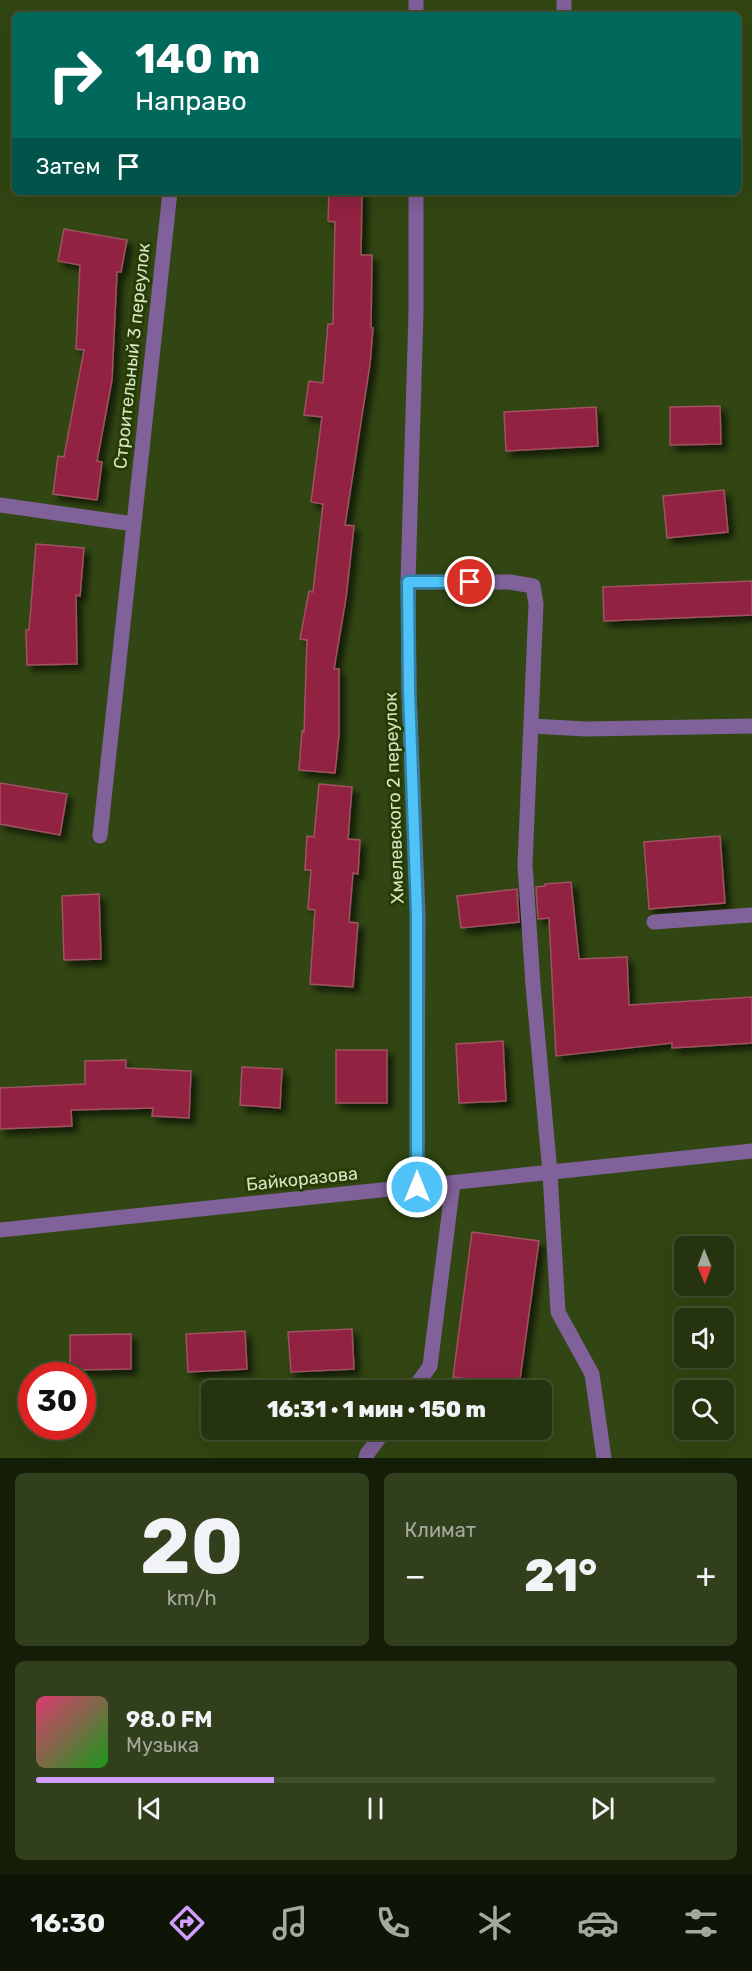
<!DOCTYPE html>
<html lang="ru">
<meta charset="utf-8">
<style>
body{margin:0;font-family:Rubik,sans-serif;background:#313f1c;color:#f1f3f6;height:100vh;display:flex;flex-direction:column;font-size:22px;white-space:nowrap}
*{box-sizing:border-box;margin:0}
p{font-size:20px;color:#a3aa9e}
.icon{flex:none;width:33px;height:33px;fill:none;stroke:currentColor;stroke-width:2;stroke-linecap:round;stroke-linejoin:round}
.map{position:relative;height:1458px;overflow:hidden}
.side{display:flex;flex-direction:column;gap:15px;padding:15px;background:#141d08;flex:1}
.side>*{flex:none}
.guide{position:absolute;left:12px;top:12px;width:729px;height:183px;border-radius:9px;box-shadow:0 6px 24px #0002,0 0 0 2px #424f2e;background:#00695c;color:#fff;overflow:hidden}
.needle{width:39px;rotate:179deg}
.tools{position:absolute;left:674px;top:1236px;display:grid;gap:12px}
.tools a{display:grid;place-items:center;width:60px;height:60px;border-radius:9px;background:#25340e;box-shadow:0 6px 24px #0002,0 0 0 2px #424f2e;font-size:30px}
.speed{position:absolute;left:18px;top:1362px;display:flex;gap:12px;font-size:30px;font-weight:700;text-align:center}
.speed>*{display:grid;place-content:center;width:78px;height:78px;border-radius:50%;background:#25340e;box-shadow:0 6px 24px #0002,0 0 0 2px #424f2e;line-height:1}
.speed .limit{border:9px solid #d22;background:#fff;color:#111}
.pin{position:absolute;display:grid;place-items:center;width:51px;height:51px;color:#fff;margin:-26px;border:3px solid #fff;border-radius:50%;box-shadow:0 2px 6px #0007}
.me{position:absolute;width:66px;margin:-33px;rotate:0deg;stroke-linejoin:round;filter:drop-shadow(0 0 4px #0008)}
.turn{display:flex;align-items:center;gap:21px;height:126px;padding:0 24px;font-size:27px}
.turn .icon{width:78px;height:78px;stroke-width:2.5}
.turn b{display:block;font-size:42px;line-height:51px}
.then{display:flex;align-items:center;height:57px;padding:0 24px;background:#0003;gap:12px;font-size:22px}
.big{font-size:45px;font-weight:800;line-height:1.1}
.side .tile{flex:1;display:flex;flex-direction:column;justify-content:center;gap:9px;min-width:0;padding:0 21px;border-radius:9px;background:#313f1c}
.side .dial{align-items:center;gap:0}
.dial b{font-size:78px;line-height:1}
.song{display:flex;align-items:center;gap:18px}
.cover{width:72px;height:72px;border-radius:9px;background:linear-gradient(135deg,hsl(340 70% 55%),hsl(120 70% 35%))}
.played{height:6px;border-radius:3px;background:linear-gradient(90deg,#d29dfd 35%,#424f2e 35%)}
.keys{display:flex;justify-content:space-around;direction:ltr}
.heat{display:flex;justify-content:space-between;align-items:center;font-size:33px;direction:ltr}
.side .tiles{flex:1;display:grid;gap:15px;grid-template-columns:1fr 1fr}
.tile:last-child{grid-column:span 2}
.trip{position:absolute;left:201px;top:1380px;width:351px;height:60px;border-radius:9px;background:#25340e;box-shadow:0 6px 24px #0002,0 0 0 2px #424f2e;font-weight:800;line-height:60px;text-align:center}
.dock{display:flex;height:96px;justify-content:space-around;align-items:center;background:#0f1506;color:#a3aa9e}
.dock .icon{width:42px;height:42px}
.dock .selected{color:#d29dfd}
.dock b{font-size:27px;color:#f1f3f6}
.map>svg:first-child{display:block}
.building{fill:#922042;stroke:#9e5361;stroke-width:1.5;filter:url(#shadow)}
.lines{fill:none;stroke-linecap:round;stroke-linejoin:round}
.service{stroke:#80619a;stroke-width:15}
.minor{stroke:#80619a;stroke-width:15}
.tertiary{stroke:#80619a;stroke-width:15}
.route-casing{stroke:#337fa1;stroke-width:15}
.route{stroke:#4fc3f7;stroke-width:10}
.labels{text-anchor:middle;stroke-width:6;stroke-linejoin:round;paint-order:stroke}
.street-label{font-size:18px;fill:#d4e5c2;stroke:#273b05}
</style>
<div class="map">
<svg width="752" height="1458" viewBox="0 0 752 1458">
<defs>
<filter id="shadow"><feDropShadow dx="5.5" dy="5.5" stdDeviation="3" flood-color="#0009"/></filter>
</defs>
<rect width="100%" height="100%" fill="#314612"/>
<!-- building -->
<path class="building" d="M329,192H362L361,255H372L371,328H373L370,364L345,525L354,526L346,598L334,669H339V735L335,773L299,770L302,731L304,732L307,640L300,639L309,591L313,592L323,504L311,502L322,417L304,415L309,381L323,383L328,324H333L335,222L328,221Z
M64,229L127,240L121,272H117L112,380L97,461L102,462L97,500L53,494L58,456L64,457L84,350L76,349L80,265L58,261Z
M720,406L721,444L670,445V407Z
M596,407L598,446L506,451L504,412Z
M724,490L728,532L667,538L663,496Z
M36,544L84,548L80,596L76,595L77,664L27,665L26,630H29Z
M752,581V615L604,621L603,587Z
M0,783L67,794L60,835L0,824Z
M319,784L352,787L348,839L360,840L358,874L353,873L349,922L358,923L353,987L310,984L315,910L308,909L311,870H305L307,836L314,837Z
M720,836L725,903L649,909L644,842Z
M571,882L579,959L627,957L629,1005L752,997V1043L672,1048V1043L556,1056L549,918L538,919L536,887L545,886V884Z
M517,889L519,922L461,928L457,896Z
M99,894L101,959L64,960L62,896Z
M503,1041L506,1101L459,1103L456,1044Z
M336,1050H387V1103H336Z
M126,1060V1068L191,1071L189,1118L152,1116L153,1108L71,1110L72,1126L0,1129V1088L85,1084V1061Z
M242,1067L282,1069L280,1108L240,1105Z
M472,1232L539,1241L519,1386L453,1377Z
M352,1329L354,1369L291,1372L288,1332Z
M245,1331L247,1369L188,1372L186,1334Z
M131,1334V1369L70,1370V1335Z"/>
<g class="lines">
<!-- service -->
<path class="service" d="M408,582H510L533,586L536,604L525,865L533,985L550,1173
M531,726L587,729L752,726
M654,922L752,915"/>
<!-- minor -->
<path class="minor" d="M416,0V15
M564,15V0
M416,192V312L408,582L409,691L418,914L417,1187
M0,505L134,524
M100,836L170,192
M550,1173L558,1312L592,1374L604,1458
M413,1390L430,1366L453,1183
M366,1458L367,1454L385,1430"/>
<!-- tertiary -->
<path class="tertiary" d="M0,1230L752,1151"/>
</g>
<g class="lines">
<!-- route casing -->
<g class="route-casing">
<path id="route" d="M417,1187V914L409,691L408,582H470"/>
</g>
<!-- route -->
<use href="#route" class="route"/>
</g>
<g class="labels">
<!-- street labels -->
<g class="street-label">
<text transform="translate(132 356) rotate(-84)" y="6">Строительный 3 переулок</text>
<text transform="translate(394 798) rotate(-92)" y="6">Хмелевского 2 переулок</text>
<text transform="translate(302 1179) rotate(-6)" y="6">Байкоразова</text>
</g>
</g>
</svg>
<div class="tools">
<a><svg class="needle" viewBox="-14 -14 28 28"><path d="M0-13l5 13h-10z" fill="#e53935"/><path d="M0 13l5-13h-10z" fill="#a3aa9e"/></svg></a>
<a><svg class="icon" aria-label="sound" viewBox="0 0 24 24"><path d="M4 9h4l5-4v14l-5-4H4zM17 9q2 3 0 6"/></svg></a>
<a><svg class="icon" aria-label="search" viewBox="0 0 24 24"><circle cx="10" cy="10" r="6"/><path d="M15 15l6 6"/></svg></a>
</div>
<div class="speed"><div class="limit">30</div></div>
<div class="pin" style="left:470px;top:582px;background:#d93025"><svg class="icon" aria-label="arrive" viewBox="0 0 24 24"><path d="M6 21V4h12l-3 4 3 4H6"/></svg></div>
<svg class="me" style="left:417px;top:1187px" viewBox="-20 -20 40 40"><circle r="17" fill="#4fc3f7" stroke="#fff" stroke-width="3"/><path d="M0-11L8 9 0 5-8 9z" fill="#fff"/></svg>
<div class="trip">16:31 · 1 мин · 150 m</div>
<div class="guide">
<div class="turn"><svg class="icon" aria-label="right" viewBox="0 0 24 24"><path d="M7 20v-9h11M14 6l5 5-5 5"/></svg><div><b>140 m</b>Направо</div></div>
<div class="then">Затем<svg class="icon" aria-label="arrive" viewBox="0 0 24 24"><path d="M6 21V4h12l-3 4 3 4H6"/></svg></div>
</div>
</div>
<section class="side">
<div class="tiles">
<div class="tile dial"><b>20</b><p>km/h</p></div>
<div class="tile"><p>Климат</p>
<div class="heat"><a>−</a><b class="big">21°</b><a>+</a></div>
</div>
<div class="tile">
<div class="song"><i class="cover"></i><div><b>98.0 FM</b><p>Музыка</p></div></div>
<div class="played"></div>
<div class="keys"><svg class="icon" aria-label="previous" viewBox="0 0 24 24"><path d="M18 5L8 12l10 7zM5 5v14"/></svg><svg class="icon" aria-label="pause" viewBox="0 0 24 24"><path d="M8 5v14M16 5v14"/></svg><svg class="icon" aria-label="next" viewBox="0 0 24 24"><path d="M6 5l10 7-10 7zM19 5v14"/></svg></div>
</div>
</div>
</section>
<nav class="dock">
<b>16:30</b>
<svg class="icon selected" aria-label="directions" viewBox="0 0 24 24"><path d="M12 3l9 9-9 9-9-9zM9 14v-3h6M13 9l2 2-2 2"/></svg>
<svg class="icon" aria-label="music" viewBox="0 0 24 24"><path d="M9 18V5l10-2v13"/><circle cx="6" cy="18" r="3"/><circle cx="16" cy="16" r="3"/></svg>
<svg class="icon" aria-label="phone" viewBox="0 0 24 24"><path d="M5 4h4l2 5-3 2q2 4 5 5l2-3 5 2v4C11 20 4 13 5 4z"/></svg>
<svg class="icon" aria-label="climate" viewBox="0 0 24 24"><path d="M12 3v18M4 7l16 10M4 17L20 7"/></svg>
<svg class="icon" aria-label="car" viewBox="0 0 24 24"><path d="M5 17H2v-5l4-1 3-4h7l3 4 3 1v5h-3M9 17h6M6 11h13"/><circle cx="7" cy="17" r="2"/><circle cx="17" cy="17" r="2"/></svg>
<svg class="icon" aria-label="filters" viewBox="0 0 24 24"><path d="M4 7h16M4 17h16"/><circle cx="9" cy="7" r="2"/><circle cx="15" cy="17" r="2"/></svg>
</nav>
